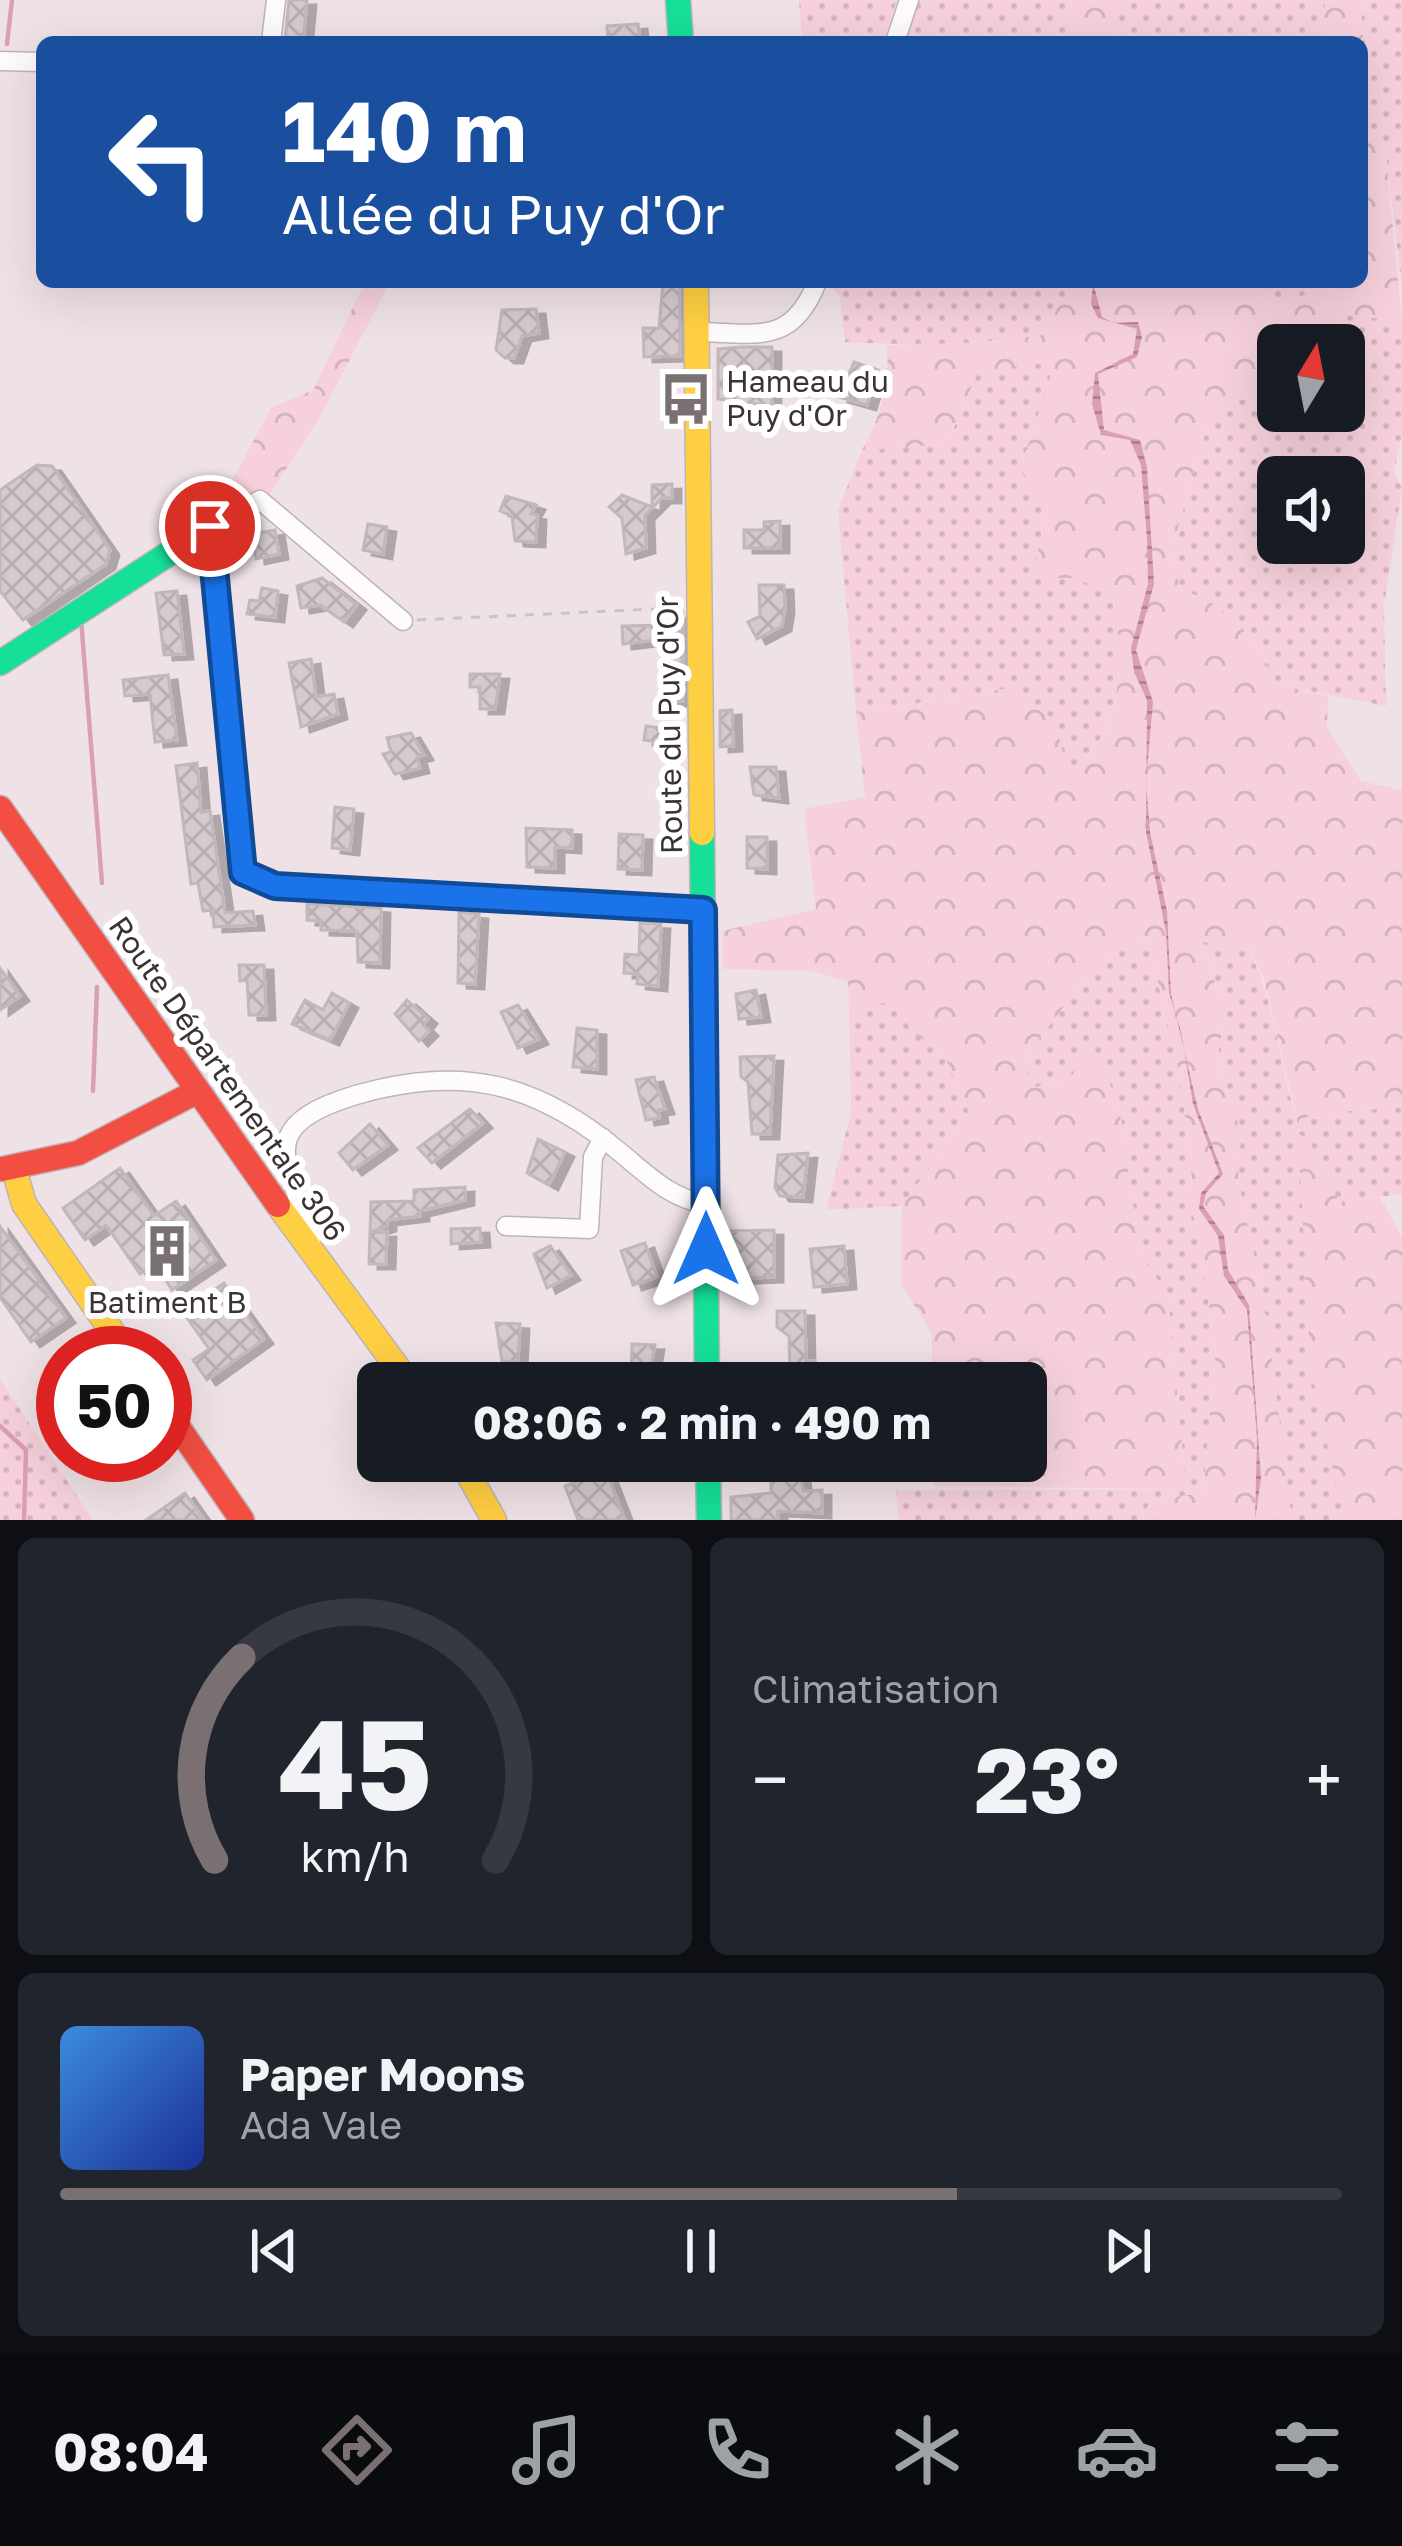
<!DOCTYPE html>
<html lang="fr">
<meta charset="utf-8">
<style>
body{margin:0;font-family:"Golos Text",sans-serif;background:#20242c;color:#f1f3f6;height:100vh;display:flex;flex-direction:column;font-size:45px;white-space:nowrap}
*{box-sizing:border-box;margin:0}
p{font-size:39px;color:#9ea1a6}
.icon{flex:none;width:66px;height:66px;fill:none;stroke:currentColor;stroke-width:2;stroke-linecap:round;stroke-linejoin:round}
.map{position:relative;height:1520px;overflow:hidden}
.sheet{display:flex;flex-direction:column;gap:18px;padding:18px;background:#0d0f14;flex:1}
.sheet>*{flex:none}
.guide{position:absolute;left:36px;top:36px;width:1332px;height:252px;border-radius:18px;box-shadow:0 12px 48px #0002;background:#1a4fa0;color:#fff;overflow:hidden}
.needle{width:78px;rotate:10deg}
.fabs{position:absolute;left:1257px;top:324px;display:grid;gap:24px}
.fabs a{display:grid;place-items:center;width:108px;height:108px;border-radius:18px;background:#171b24;box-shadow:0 12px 48px #0002;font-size:60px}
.speed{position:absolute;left:36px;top:1326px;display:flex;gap:24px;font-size:60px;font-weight:700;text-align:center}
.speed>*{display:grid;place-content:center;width:156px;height:156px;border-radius:50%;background:#171b24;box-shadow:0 12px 48px #0002;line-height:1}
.speed .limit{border:18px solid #d22;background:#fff;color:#111}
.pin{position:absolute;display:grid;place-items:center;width:102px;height:102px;color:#fff;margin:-51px;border:6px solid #fff;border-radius:50%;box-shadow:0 3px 12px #0007}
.me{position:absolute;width:132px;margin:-66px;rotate:0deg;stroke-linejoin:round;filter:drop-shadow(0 0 9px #0008)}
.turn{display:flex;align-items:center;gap:42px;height:252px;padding:0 48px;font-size:54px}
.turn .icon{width:156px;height:156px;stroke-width:2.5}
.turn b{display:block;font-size:84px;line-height:102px}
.big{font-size:90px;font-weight:700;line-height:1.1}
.sheet .widget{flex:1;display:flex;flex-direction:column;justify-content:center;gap:18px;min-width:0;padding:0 42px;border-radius:18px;background:#20242c}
.sheet .dial{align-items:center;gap:0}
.dial svg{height:312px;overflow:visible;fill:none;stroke:#363941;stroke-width:7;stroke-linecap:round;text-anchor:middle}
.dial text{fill:#f1f3f6;stroke:none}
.song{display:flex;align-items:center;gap:36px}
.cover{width:144px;height:144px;border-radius:18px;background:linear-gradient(135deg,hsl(210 70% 55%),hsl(230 70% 35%))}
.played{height:12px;border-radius:6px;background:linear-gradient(90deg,#7a7072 70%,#363941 70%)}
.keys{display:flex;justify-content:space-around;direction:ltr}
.heat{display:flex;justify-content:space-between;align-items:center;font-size:66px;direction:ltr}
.sheet .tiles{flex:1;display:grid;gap:18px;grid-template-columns:1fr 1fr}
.widget:last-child{grid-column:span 2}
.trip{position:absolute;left:357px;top:1362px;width:690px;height:120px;border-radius:18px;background:#171b24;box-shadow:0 12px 48px #0002;font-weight:700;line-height:120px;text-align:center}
.tabs{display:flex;height:192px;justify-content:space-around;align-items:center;background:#090b0e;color:#9ea1a6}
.tabs .icon{width:84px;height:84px}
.tabs .current{color:#7a7072}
.tabs b{font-size:54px;color:#f1f3f6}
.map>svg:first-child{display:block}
.grass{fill:url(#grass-dots);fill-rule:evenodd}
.forest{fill:url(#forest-crowns)}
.water{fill:url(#water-rules)}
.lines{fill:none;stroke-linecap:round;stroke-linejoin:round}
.stream{stroke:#db9fb2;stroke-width:4.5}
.building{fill:url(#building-cross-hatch);stroke:#c2b8bb;stroke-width:3;filter:url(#shadow)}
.street-casing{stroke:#beb4b7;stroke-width:21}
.fast-casing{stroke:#beb4b7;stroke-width:27}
.slow-casing{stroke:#beb4b7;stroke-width:27}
.jam-casing{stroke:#beb4b7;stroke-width:27}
.path{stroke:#cac4c6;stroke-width:3;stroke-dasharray:9 9;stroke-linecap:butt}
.street{stroke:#fdfbfb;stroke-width:18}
.fast{stroke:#16e098;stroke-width:24}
.slow{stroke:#ffcf43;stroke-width:24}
.jam{stroke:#f24e42;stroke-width:24}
.route-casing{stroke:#114b97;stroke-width:30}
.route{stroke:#1a73e8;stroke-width:21}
.labels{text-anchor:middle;stroke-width:12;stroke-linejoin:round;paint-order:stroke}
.poi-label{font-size:30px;fill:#3b3234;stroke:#fff;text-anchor:start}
.street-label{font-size:30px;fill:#3b3234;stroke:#fff}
</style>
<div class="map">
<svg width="1402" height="1520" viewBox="0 0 1402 1520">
<defs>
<pattern id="grass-dots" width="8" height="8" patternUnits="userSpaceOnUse" patternTransform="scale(3)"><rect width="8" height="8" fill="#f6d1dc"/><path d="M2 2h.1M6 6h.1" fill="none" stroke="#d4b4bd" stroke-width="1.8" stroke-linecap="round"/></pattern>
<pattern id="forest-crowns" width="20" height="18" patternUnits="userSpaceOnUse" patternTransform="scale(3)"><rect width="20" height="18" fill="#f6d1dc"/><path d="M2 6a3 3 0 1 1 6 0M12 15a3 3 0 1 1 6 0" fill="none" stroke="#d4b4bd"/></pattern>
<pattern id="water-rules" width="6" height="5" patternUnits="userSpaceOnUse" patternTransform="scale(3)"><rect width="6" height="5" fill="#db9fb2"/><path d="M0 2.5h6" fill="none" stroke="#b38292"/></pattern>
<pattern id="building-cross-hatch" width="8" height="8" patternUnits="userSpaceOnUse" patternTransform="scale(3)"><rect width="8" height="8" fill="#d5cbce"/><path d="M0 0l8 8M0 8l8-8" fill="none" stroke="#b8afb2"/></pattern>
<filter id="shadow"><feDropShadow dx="9" dy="5" stdDeviation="0" flood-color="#0004"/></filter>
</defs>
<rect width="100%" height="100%" fill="#efe2e6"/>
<!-- grass -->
<path class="grass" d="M799,0H897L883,42H802Z
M916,0H1072L1071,42H903Z
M1116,0H1326L1317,42H1114Z
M1361,0H1402V287L1385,146L1367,127Z
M826,282H1072L1043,335C978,345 912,346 845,342L840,296Z
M1237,282H1306V294L1288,303Z
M1348,315L1402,321V433L1394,473L1402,488L1384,605L1386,706L1276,684C1254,637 1232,606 1181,590L1170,555L1207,426L1219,407L1278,387V411H1344V345H1325ZM1278,477H1344V543H1278Z
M1056,361L1023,460L1048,503L1036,560L1112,594C1126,656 1125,734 1068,773L1004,689L856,713L838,510L862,450L947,444L978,371Z
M1148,939L1177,1063L1191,1155L1192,1207L1216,1347L1203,1493L1151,1500L1140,1520H899L896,1490L1186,1489L1168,1295L1140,1254L1119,1105L1092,1045L1070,1079L1031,1088L1024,1059L1098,961Z
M1202,941L1249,950C1276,1003 1279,1066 1298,1124L1310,1114L1402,1107V1194L1339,1202L1308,1139L1344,1520H1291L1266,1313L1238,1179L1241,1133L1217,1059L1225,1015Z
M891,1000L913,1032L943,1053L969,1112L902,1206L826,1210L851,1112L849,1012Z
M0,1379L93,1520H0Z"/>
<!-- forest -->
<path class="forest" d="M1072,0H1116L1114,42H1071Z
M1326,0H1361L1367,127L1385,146L1402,321L1349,315L1325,345H1278V387L1219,407L1207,426L1170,555L1181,590C1232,606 1254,637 1276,684L1328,696L1327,727L1361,781L1402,790V1107L1310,1114L1298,1125L1264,979L1250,950L1202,942L1225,1015L1217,1059L1241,1133L1238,1179L1266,1313L1292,1520H1140L1151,1500L1203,1493L1216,1347L1192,1207L1191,1155L1177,1063L1148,939L1098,961L1024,1059L1032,1088L1070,1079L1092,1044L1119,1105L1140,1254L1168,1294L1186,1489L934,1486L933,1461H1026V1383H932V1334L901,1284L902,1206L969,1112L943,1053L913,1032L891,1001L849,1012L848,982L811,971L723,969L722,931L816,909L804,809L865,797L856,713L1004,689L1054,719L1068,772C1126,737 1125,654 1112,594L1074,578H1044L1036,560L1048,503L1024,474L1023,461L1055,362L978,371L947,444L862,450C882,414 889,386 887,345L994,342L1043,335L1072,282H1237L1288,303L1306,294V282H1362V42H1317Z
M365,282H390L320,417L270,494L234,502L194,530V521L233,479L271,408L313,390Z
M1298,1134L1308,1138L1339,1202L1380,1197L1402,1237V1520H1344L1311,1371Z"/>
<!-- water -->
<path class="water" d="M1093,282L1102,317L1114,323L1138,322L1142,337L1137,357L1098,374L1104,430L1140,440L1147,467L1154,584L1136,650L1153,702L1146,782L1150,832L1167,911L1171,994L1198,1109L1223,1174L1206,1193L1203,1206L1224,1235L1228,1270L1249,1305L1261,1479L1255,1520L1257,1438L1247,1310L1224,1276L1218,1236L1199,1209L1201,1193L1219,1173L1193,1104L1181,1031L1169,993L1166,932L1146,832L1147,700L1134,672L1131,648L1148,584L1147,539L1141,465L1130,440L1101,435L1092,404L1095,373L1133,354L1137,329L1098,318L1091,304Z"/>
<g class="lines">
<!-- stream -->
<path class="stream" d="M7,44L12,0
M81,619L102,883
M93,1091L97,987
M0,1426L26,1450L24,1520"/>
</g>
<!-- building -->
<path class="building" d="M289,0H307L303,42H285Z
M638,24L640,42L608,40L607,26Z
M663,282H679L680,356L644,357L643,328H659Z
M536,309L539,333L522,336L514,358H505L496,350L502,310Z
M742,347H772V406L718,399V349Z
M854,362L878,370L867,405L839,397Z
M37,465L52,466L110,550L106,564L23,620L0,591V490Z
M672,484V498H662L645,515L646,548L626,554L622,518L609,507L622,495L652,507V485Z
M506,496L536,505L531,514L537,515L536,542L515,541L512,516L500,511Z
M780,521V548H744V530H764V522Z
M368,524L387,527L383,554L363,550Z
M275,530L279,554L256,559L253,534Z
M322,578L357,605L344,622L320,605L301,608L297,586Z
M759,585H784L785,608L782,626L757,639L748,622L760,616Z
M262,588L278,591L275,617L247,614L250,600L259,601Z
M177,591L184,654L164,655L156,593Z
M683,613V701H667L670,638L623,644L622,626L670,625V614Z
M311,659L316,697L334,694L338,714L301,727L289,663Z
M470,674H500L495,709H480V687H470Z
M168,675L177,740L155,742L150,694L125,696L123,680Z
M732,710L733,746L720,747V711Z
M646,726L674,730L671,744L644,740Z
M411,733L424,755L417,757L420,768L395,774L383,754L391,752L387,738Z
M197,763L201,812L210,811L225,913L253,911L255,925L214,927L213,910L203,911L198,883L191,884L176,766Z
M750,767H776L779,798L754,795Z
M335,807L354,809L350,850L332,848Z
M526,828L572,830V848L555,847V868L527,867Z
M619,834L643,835L642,870L618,869Z
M747,837H767V869L747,868Z
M307,904L381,908L380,963L358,962L357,931L321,930V921L307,920Z
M459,912L479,914L475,984L458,983Z
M640,923L661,924L658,986L637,984L638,974L624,973L625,954L639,955Z
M239,965H264L266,1015H249L247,980L240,981Z
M0,968L20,996L0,1010Z
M756,990L761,1017L739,1019L736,994Z
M332,993L349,1003L330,1040L292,1024L305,1000L323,1010Z
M407,1000L428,1019L423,1025L429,1031L419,1041L395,1014Z
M518,1005L539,1039L518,1048L501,1012Z
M577,1028L597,1030V1069L573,1067Z
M774,1056L770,1134H752L748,1082L741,1077L740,1057Z
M654,1077L665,1109L658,1110L659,1118L646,1120L636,1080Z
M470,1109L483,1123L432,1163L418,1148Z
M370,1124L388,1145L353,1170L339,1153Z
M538,1139L565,1152L549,1185L527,1173Z
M808,1153L803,1197L780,1196L775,1188L778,1155Z
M120,1168L154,1216L176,1201L216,1260L172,1290L155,1264L140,1274L106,1225L85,1240L63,1208Z
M465,1187V1200L420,1211V1216L387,1220V1226L370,1232L371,1202L414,1201V1190Z
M0,1226L66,1318L31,1342L0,1297Z
M480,1228L481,1242L451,1244V1229Z
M774,1230V1277L722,1279V1231Z
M387,1232L386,1264H369L370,1233Z
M645,1243L657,1277L633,1285L621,1251Z
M550,1246L571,1275L547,1288L534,1254Z
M844,1246L847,1284L814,1287L810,1249Z
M224,1283L264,1339L207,1380L193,1360L209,1349L183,1312Z
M777,1311H805L806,1361H815V1375L790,1371L789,1336L777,1327Z
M496,1323L520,1324L518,1362L502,1361Z
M632,1344L655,1345L649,1378L631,1377Z
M634,1461H656V1474H634Z
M799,1461L803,1491L822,1490V1513L778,1511V1520H731V1497L771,1493V1462Z
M606,1471L625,1520H578L565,1486Z
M185,1493L204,1520H146Z"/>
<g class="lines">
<!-- street casing -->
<g class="street-casing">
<path id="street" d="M271,42L276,0
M895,42L909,0
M0,61L42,62
M697,332C757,333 792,346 817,282
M210,527L260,500L403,621
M506,1226L589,1229L593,1157L603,1138
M311,1242C295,1167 245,1128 356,1095C463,1064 537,1083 621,1153C649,1176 670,1198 705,1204"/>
</g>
<!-- fast casing -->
<g class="fast-casing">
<path id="fast" d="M678,0L681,42
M0,663L210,527L243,871L275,886L703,909
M702,833L707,1383
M708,1461L709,1520"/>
</g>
<!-- slow casing -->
<g class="slow-casing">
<path id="slow" d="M696,282L702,833
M14,1169L24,1204L127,1353
M278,1205L409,1383
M461,1461L494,1520"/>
</g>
<!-- jam casing -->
<g class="jam-casing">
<path id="jam" d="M0,808L278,1205
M2,1169L78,1153L196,1092
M165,1408L242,1520"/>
</g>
<!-- path -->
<path class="path" d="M417,620L677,608
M165,1377L175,1390"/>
<!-- street -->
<use href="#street" class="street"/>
<!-- fast -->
<use href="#fast" class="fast"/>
<!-- slow -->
<use href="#slow" class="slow"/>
<!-- jam -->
<use href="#jam" class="jam"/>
</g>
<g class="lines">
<!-- route casing -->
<g class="route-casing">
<path id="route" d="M210,526L243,872L275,886L703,910L706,1249"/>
</g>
<!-- route -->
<use href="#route" class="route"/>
</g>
<!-- icons -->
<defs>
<g id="bus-bare" transform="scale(4.14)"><path d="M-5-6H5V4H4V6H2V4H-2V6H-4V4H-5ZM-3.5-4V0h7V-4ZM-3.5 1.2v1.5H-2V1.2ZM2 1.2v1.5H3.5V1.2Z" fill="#7a7072" stroke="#fff" stroke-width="2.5" paint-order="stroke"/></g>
<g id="building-bare" transform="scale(4.14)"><path d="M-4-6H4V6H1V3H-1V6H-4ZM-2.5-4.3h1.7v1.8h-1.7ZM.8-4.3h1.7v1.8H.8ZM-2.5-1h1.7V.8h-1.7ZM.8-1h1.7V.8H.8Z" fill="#7a7072" stroke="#fff" stroke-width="2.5" paint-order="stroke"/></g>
</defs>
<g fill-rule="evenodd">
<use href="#bus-bare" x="686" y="399"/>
<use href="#building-bare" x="167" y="1251"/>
</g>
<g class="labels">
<!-- poi labels -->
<g class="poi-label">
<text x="726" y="392">Hameau du<tspan x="726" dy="34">Puy d'Or</tspan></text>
<text x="167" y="1313" text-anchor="middle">Batiment B</text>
</g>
<!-- street labels -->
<g class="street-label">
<text transform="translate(670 725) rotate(-91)" y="10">Route du Puy d'Or</text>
<text transform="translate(227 1079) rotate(55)" y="10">Route Départementale 306</text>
</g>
</g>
</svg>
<div class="fabs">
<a><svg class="needle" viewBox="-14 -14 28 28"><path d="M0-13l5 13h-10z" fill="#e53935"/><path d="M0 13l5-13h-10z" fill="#9ea1a6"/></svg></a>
<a><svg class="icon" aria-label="sound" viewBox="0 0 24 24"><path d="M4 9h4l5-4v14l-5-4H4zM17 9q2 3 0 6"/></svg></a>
</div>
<div class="speed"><div class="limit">50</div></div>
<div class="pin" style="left:210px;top:526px;background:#d93025"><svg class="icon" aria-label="arrive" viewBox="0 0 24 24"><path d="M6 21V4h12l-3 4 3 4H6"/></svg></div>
<svg class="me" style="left:706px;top:1249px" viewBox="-20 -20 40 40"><path d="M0-17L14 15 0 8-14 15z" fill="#1a73e8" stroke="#fff" stroke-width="4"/></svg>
<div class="trip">08:06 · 2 min · 490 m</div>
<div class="guide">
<div class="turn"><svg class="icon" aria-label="left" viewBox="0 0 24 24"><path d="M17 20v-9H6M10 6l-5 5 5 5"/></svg><div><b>140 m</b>Allée du Puy d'Or</div></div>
</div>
</div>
<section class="sheet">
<div class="tiles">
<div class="widget dial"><svg viewBox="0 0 100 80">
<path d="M14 69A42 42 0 1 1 86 69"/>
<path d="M14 69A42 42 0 0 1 21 17" stroke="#7a7072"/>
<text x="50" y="56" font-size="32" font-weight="700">45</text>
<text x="50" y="72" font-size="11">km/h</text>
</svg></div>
<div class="widget"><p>Climatisation</p>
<div class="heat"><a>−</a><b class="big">23°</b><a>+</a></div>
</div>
<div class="widget">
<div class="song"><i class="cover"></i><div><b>Paper Moons</b><p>Ada Vale</p></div></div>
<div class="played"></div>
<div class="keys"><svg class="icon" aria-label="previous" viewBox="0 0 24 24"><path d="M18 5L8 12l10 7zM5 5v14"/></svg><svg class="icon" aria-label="pause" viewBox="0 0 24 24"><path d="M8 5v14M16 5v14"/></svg><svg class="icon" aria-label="next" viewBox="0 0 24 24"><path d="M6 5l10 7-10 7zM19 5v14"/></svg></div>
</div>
</div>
</section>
<nav class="tabs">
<b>08:04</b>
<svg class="icon current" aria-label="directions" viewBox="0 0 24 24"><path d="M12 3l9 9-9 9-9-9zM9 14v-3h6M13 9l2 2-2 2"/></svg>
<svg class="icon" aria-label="music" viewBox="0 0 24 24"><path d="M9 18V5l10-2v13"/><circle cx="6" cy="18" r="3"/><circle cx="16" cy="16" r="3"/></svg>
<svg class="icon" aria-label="phone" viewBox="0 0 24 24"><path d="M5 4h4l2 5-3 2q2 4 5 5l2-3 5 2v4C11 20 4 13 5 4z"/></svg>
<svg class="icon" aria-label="climate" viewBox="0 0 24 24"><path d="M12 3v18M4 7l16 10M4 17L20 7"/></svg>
<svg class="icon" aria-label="car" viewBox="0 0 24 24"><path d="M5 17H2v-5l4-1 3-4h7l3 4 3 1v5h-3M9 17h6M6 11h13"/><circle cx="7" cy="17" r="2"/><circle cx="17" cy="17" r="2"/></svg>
<svg class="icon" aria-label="filters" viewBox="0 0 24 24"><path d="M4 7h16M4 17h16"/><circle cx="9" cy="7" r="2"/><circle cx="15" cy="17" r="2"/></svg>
</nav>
